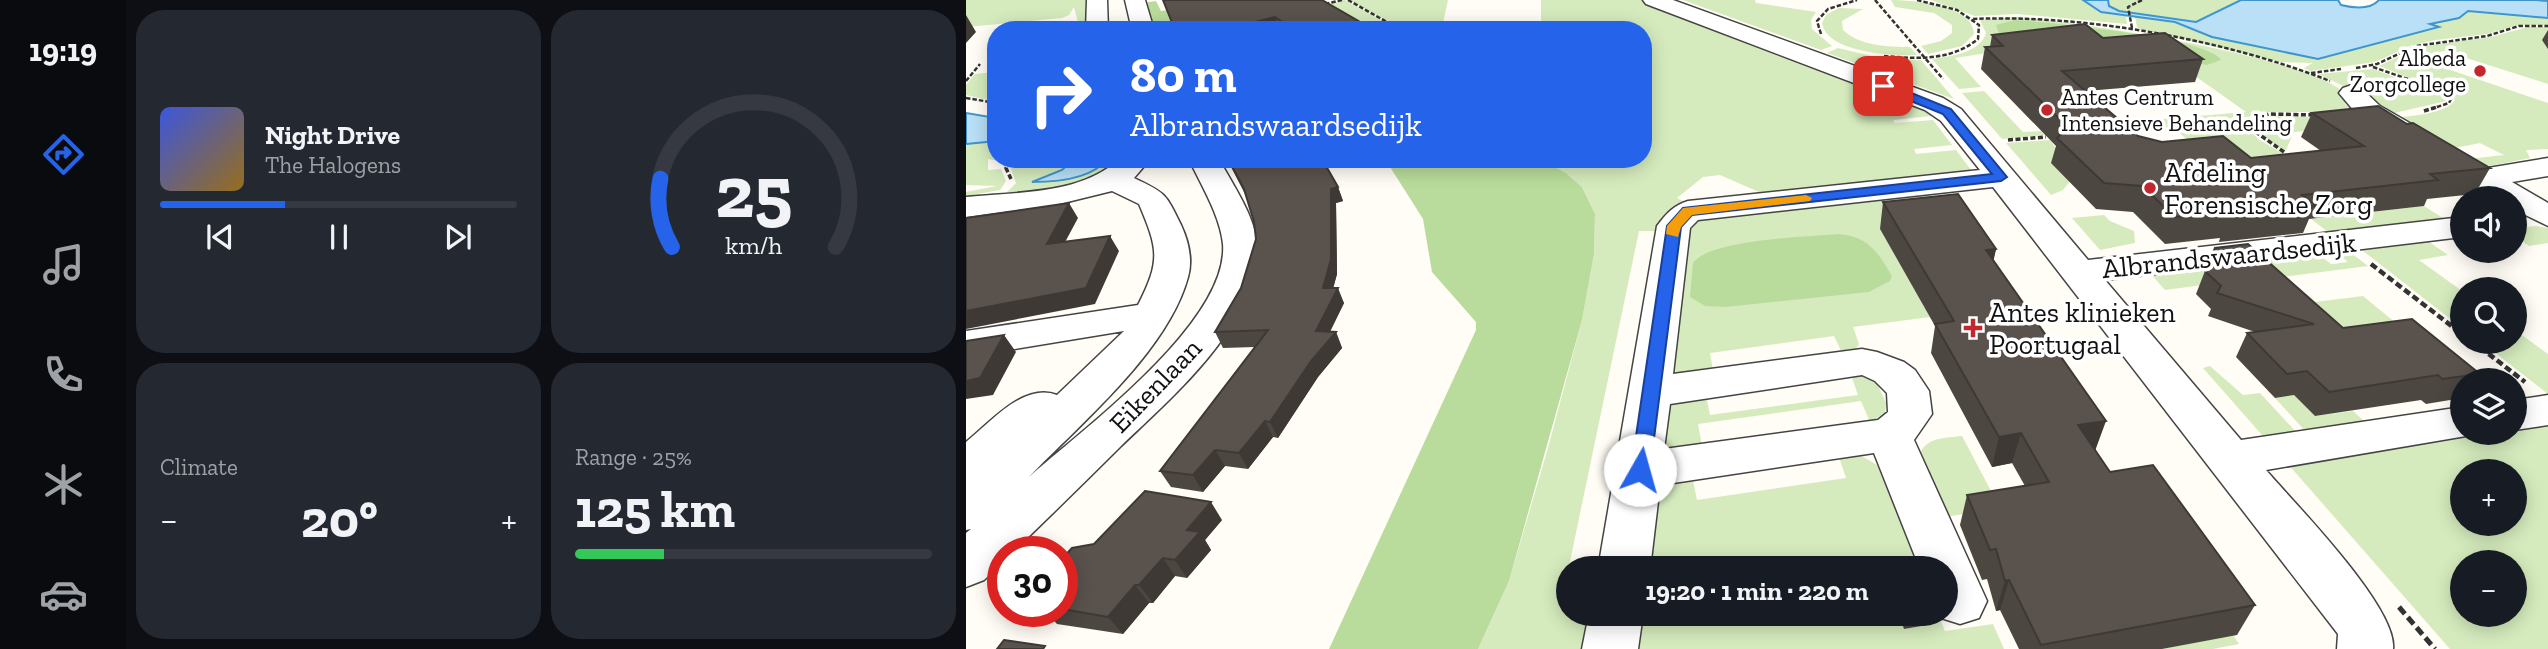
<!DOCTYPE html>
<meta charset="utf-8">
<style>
body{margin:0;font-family:"Zilla Slab",serif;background:#242831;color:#f1f3f6;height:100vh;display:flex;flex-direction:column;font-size:26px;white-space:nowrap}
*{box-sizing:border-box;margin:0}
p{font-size:23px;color:#9ea1a6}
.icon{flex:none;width:38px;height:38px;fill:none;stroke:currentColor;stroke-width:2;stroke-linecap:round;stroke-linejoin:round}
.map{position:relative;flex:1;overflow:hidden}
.sheet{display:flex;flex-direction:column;gap:10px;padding:10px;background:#0d0f14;width:840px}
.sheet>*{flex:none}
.top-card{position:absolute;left:21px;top:21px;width:665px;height:147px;border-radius:28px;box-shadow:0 4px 18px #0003;background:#2563eb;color:#fff;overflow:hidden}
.controls{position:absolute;left:1484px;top:186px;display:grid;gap:14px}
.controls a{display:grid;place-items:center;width:77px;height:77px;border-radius:50%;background:#171b24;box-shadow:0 4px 18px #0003;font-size:35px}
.speed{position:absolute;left:21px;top:536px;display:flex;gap:14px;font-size:35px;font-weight:700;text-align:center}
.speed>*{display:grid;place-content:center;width:91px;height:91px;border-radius:50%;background:#171b24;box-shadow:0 4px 18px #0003;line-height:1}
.speed .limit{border:10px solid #d22;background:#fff;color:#111}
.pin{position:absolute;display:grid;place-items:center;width:60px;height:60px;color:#fff;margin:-30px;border-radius:14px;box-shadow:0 4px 10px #0006}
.me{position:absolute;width:77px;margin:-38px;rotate:7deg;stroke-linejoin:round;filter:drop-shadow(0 0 5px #0008)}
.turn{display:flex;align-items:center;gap:24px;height:147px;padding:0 28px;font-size:32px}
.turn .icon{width:91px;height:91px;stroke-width:2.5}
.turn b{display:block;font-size:49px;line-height:60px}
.big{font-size:52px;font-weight:700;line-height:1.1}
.sheet .card{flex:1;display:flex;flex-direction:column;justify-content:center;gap:10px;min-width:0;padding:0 24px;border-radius:28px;background:#242831}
.sheet .dial{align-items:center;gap:0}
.dial svg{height:182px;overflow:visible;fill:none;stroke:#363941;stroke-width:7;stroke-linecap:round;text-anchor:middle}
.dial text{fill:#f1f3f6;stroke:none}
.song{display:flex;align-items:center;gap:21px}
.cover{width:84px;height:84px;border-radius:10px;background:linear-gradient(135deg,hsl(230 70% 55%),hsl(40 70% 35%))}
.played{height:7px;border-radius:4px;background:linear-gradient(90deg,#2563eb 35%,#363941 35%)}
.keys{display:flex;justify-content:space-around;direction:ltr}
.heat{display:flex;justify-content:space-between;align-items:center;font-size:38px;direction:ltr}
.charge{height:10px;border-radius:5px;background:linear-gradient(90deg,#34c759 25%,#363941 0)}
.sheet .tiles{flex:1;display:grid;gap:10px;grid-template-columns:repeat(2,1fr)}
.trip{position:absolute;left:590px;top:556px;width:402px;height:70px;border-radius:35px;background:#171b24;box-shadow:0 4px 18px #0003;font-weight:700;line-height:70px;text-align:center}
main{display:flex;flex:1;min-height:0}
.tab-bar{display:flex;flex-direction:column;width:126px;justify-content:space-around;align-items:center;background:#090b0e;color:#9ea1a6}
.tab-bar .icon{width:49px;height:49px}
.tab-bar .selected{color:#2563eb}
.tab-bar b{font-size:32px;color:#f1f3f6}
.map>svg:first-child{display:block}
.green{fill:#d5ebbd;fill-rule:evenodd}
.forest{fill:#b9dc9c}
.water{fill:#b9e0f7;stroke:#3f96cf;stroke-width:2}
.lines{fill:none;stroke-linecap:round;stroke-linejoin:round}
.minor-casing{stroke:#444;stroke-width:3}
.path-far3{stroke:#333;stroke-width:2.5;stroke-dasharray:4.5 2;stroke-linecap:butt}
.path-far2{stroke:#333;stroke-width:3.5;stroke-dasharray:5 2.5;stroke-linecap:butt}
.path-far1{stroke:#333;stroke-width:4.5;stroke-dasharray:7 3.5;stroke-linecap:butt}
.path{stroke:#333;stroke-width:5;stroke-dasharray:9 4.5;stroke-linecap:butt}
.minor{fill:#fff;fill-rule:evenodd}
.wall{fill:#4d4742}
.shaded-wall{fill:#3f3936}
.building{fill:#5a524d;stroke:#3f3936;stroke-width:2}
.route{fill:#2563eb;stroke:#184099;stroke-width:2}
.slow{fill:#f59e0b}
.poi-dot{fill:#c4262e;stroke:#fff;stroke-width:2.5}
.labels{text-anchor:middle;stroke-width:7;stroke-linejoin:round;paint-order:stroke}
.far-poi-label{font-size:23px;fill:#111;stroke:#fff;text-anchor:end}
.poi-label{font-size:28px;fill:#111;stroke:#fff;text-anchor:start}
.street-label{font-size:28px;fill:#111;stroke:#fff}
</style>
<main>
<nav class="tab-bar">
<b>19:19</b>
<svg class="icon selected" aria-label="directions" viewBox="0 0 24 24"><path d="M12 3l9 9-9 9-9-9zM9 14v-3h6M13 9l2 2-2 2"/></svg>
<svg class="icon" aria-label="music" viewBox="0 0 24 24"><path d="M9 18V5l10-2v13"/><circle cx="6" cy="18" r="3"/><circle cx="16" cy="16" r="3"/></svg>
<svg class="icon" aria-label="phone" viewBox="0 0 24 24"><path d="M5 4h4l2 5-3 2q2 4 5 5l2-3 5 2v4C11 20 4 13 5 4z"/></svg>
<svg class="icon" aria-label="climate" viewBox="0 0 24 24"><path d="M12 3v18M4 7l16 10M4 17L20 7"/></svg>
<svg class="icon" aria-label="car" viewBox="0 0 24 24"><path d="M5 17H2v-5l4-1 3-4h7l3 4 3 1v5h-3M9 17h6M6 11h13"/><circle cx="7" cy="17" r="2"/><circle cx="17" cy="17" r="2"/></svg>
</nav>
<section class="sheet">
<div class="tiles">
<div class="card">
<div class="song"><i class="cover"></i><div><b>Night Drive</b><p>The Halogens</p></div></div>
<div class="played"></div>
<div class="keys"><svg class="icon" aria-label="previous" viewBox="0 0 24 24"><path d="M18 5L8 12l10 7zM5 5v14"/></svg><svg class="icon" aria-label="pause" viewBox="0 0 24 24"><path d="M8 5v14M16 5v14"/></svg><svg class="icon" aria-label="next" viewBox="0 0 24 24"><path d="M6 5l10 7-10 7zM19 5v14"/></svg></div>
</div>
<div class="card dial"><svg viewBox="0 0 100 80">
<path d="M14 69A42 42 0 1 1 86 69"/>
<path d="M14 69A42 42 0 0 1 9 39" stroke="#2563eb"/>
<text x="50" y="56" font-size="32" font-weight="700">25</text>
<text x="50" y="72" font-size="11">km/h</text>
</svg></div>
<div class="card"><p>Climate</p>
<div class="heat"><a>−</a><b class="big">20°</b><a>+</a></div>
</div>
<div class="card"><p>Range · 25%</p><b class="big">125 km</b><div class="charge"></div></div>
</div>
</section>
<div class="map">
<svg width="1582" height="649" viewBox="0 0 1582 649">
<rect width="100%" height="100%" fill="#fffdf5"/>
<!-- green -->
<path class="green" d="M0,0H122L123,30H114L108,7L103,15L96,18L0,27Z
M378,0H379L433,30H325L351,7Z
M384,0H482L477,23H491C455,45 416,18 384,0Z
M575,0H677L974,115L927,120L929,123L967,120L986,145L948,149L950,154L990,150L1005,170L950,176L953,182L802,196L754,175L737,177L711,198L721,203L695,231H673L597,595H602V614H629L622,649H512L543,581L582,448L616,320L628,254L629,214L616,187L600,173L575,159H677V30L553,28L560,23L575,22Z
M717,0H789L790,3L850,12L845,20L846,29L866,46L855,50Z
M925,0C946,0 1008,5 1008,34L996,46L962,54L955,46L975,41L986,33V25L968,13L929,7Z
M965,0H1117L1135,12L1160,16L1161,24L1051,14L1009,16Z
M1142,0H1275L1230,22L1153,11L1143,6Z
M873,8L897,9L876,21L877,30C894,46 922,47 944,47L951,55C927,56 861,53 856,23L860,15Z
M1502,11L1582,18V25H1552L1521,34L1470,40L1444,46L1409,62L1344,71L1338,68L1347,63L1315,62L1174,29L1171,27L1169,17L1209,22L1246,37L1352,59L1471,28L1463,24L1493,18Z
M1049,17C1100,20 1360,58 1381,97L1379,104L1384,108L1357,112H1300L1284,116L1280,126L1292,139L1318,154L1306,180L1274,182L1211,131H1131L1125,125L1280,112L1195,52L1059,47L989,58L1015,87L993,89L966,59C985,56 1014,53 1020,33L1014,20Z
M1562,27H1582V84L1478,51L1449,58L1582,103V149L1560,150L1564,158L1524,166L1494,160L1538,155L1514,143L1478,150L1424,118C1441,116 1479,115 1489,100L1477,91L1413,66L1452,47L1524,37Z
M872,48L914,58L955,60L988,99L861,53Z
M1407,69L1478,95L1480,101L1420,115L1407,100L1352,74Z
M30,72V75L19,78L30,77V102L0,95V85L9,74Z
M1018,91L1057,132L1075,131L1079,135L1036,139L996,93Z
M1304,116L1348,117L1364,129L1328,132L1319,152L1292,132L1291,121Z
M1084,140L1109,175L1097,190L1085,195L1040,143Z
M30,141V159H43L39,162L22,159V170L35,169L40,181L34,190L0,196V192L31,186L0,185V144Z
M51,159H108L96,170L66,181C84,180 101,180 118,174C132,169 138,159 154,159C133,188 71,191 37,196L50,183L45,169Z
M962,191L975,209L914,229L964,317L887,327L893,344L889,351L876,353L868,336L744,353L747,370L715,374L705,370L720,223L729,215Z
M1458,206L1477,218L1362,232L1345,219Z
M1138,215L1144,221L1168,231L1169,243L1134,250L1106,218Z
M1570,226L1582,228V243L1563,246L1549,236V228Z
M1459,239L1482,255L1453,260L1496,291V328L1392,247Z
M1380,249L1402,266L1301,279L1275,261L1350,252L1365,264L1382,262L1368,250Z
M1251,264L1252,283L1199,290L1183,272Z
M1397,296L1436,328L1386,335L1349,302Z
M1549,330L1582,354V394L1514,341H1549Z
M1244,366L1277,395L1294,393L1332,434L1303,443L1237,368Z
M896,374L910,381L920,403L919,413L904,422L895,401L732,424L736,446L701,449L695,445L699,405L740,395L744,415L892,395L885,375Z
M1328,395L1349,416L1387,411L1400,423L1341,433L1309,398Z
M1582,422V649H1484L1321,463L1519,432H1549V428ZM1496,471H1549V523H1496ZM1496,562H1549V614H1496Z
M996,436L1034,508L979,517L953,457C958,437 979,438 996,436Z
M872,454L894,455L911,465L954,569H675L686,494L696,482L726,476L731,500L880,478Z
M669,614H933L939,629L975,621L979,631L1027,624L1038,649H665Z
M1267,635L1273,644L1247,649H1196Z"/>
<!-- forest -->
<path class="forest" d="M190,1L195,11L210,9L237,30H190L176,3Z
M1049,20C1081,22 1243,38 1255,60L1241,65L1034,37L1030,25Z
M419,159H575L600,173L616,187L629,214L628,254L616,320L543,581L512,649H363L510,330V322L466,272L457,219Z
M872,234C902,236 912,252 926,276L924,281L903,292L759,307L739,306L724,297L727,263C744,239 841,237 872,234Z"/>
<!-- water -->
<path class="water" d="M1117,0H1142L1143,6L1153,11L1230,22L1275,0H1372L1375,5C1387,8 1404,10 1413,0H1569L1582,1V18L1502,11L1493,18L1464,24L1473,27L1352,59L1246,37L1209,22L1135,12Z
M0,113L30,118V141L0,144Z
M108,159H141C126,179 89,182 66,182L96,170Z"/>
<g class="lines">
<!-- minor casing -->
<g class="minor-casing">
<path id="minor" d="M121,0H141L142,30H120Z
M159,0H179L188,30H166Z
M677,0H707L977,98L995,109L1122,260L1496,217V237L1139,280L1275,440L1496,407V432L1512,434L1300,470C1330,505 1432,608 1427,649H1371L1372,634L1027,187L732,220L724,228L707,374L896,349L911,352L938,362L949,370L963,391L966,414L948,440L1021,601L1013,618L994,624L975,618L974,614H980V569H954L908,453L694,485L684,569H632L691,226C700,214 708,205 722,201L1014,170L975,121L959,110L680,4ZM896,375L909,381L921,393L922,412L912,420L698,449L704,404Z
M1386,85L1395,88L1414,106L1522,168L1582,158V176L1546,182L1582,203V226L1549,210V198H1528L1394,118L1373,93L1377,88Z
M153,159H177L180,164L168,178C200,193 200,194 215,225C222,240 227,260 222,277C202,351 115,423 63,477C117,429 263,322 257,244C254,215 235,185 223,159H253C266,184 290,217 291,246C293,324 205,398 154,447C119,482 83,517 48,551H37V562L18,580L0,587V533L5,529L0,530V442C25,422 58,382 91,395L158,331L0,357V331L172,305C195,260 192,249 173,204L146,191L89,205L0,217V197C49,192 115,195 153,159Z
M1582,395V425L1549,430V400Z
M623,614H677L672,649H616Z"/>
</g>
<!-- path-far3 -->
<path class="path-far3" d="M382,0L435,30
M909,0L977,79
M359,4L376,0
M1007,19C1118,14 1260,40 1364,81
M1166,28L1162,7L1176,0
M471,30L500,25
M855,34L851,21L862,9L891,0
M918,56C951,59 985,61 1012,39L1013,25L991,10L951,0
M1407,67L1468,88L1485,99L1483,103L1465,109
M1390,68L1411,64L1450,46L1521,36L1553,26H1582
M1345,73L1375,69
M0,81L14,64
M0,98L30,103"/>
<!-- path-far2 -->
<path class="path-far2" d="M1458,111L1471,107
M1042,140L1080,137
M1318,152L1287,130L1288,118L1303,114L1350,115
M45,179L40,168L47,159"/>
<!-- path-far1 -->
<path class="path-far1" d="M1405,264L1496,334
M1506,341L1559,382"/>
<!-- path -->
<path class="path" d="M1433,607L1469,649"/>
<!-- minor -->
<use href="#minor" class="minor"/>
</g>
<!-- wall -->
<path class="wall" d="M196,0L408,30H315Z
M1582,30V49L1576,40Z
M1026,35L1137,38L1237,59L1229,82L1120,91L1172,136L1196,142L1285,158L1355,151L1335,137L1346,113L1441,124L1524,168L1509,194L1461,199L1458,206L1343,219L1337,233L1253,242L1254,238L1199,244L1167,212L1130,209L1085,163L1090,146L1015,69L1019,47H1024Z
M261,159H356L372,187L377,201L370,203L371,274L367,288L378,303L364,332H370L376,348L352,377L312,438L307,437L282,469L259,466L237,492L205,487L194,471L289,347L257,348L249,332L275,288L290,239L288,222L280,196Z
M917,202L1030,249L1027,261L1129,450L1144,472L1289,605L1271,635L1196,649H1053L1034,610L1030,611L1021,579L1016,580L994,525L1001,495L1059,486L1046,463L1026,467L965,353L969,326L914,229Z
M1239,271L1377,328L1514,374L1510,380H1496V398L1460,404L1455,400L1349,416L1328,395L1309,398L1270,357L1281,333L1289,332L1242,316L1245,309L1230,294Z
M256,520L239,540L245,550L221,578L209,576L187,603H183L157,634L91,624L79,611H96V559Z
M933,614H969L967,624L938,629Z"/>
<!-- shaded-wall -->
<path class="shaded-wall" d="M0,15L10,32L0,43Z
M309,17L313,28L307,30H258Z
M372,187L377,201L370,203L371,274L363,304L357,288L365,189Z
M103,203L112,218L90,259L81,244Z
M144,236L153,251L129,304L0,329V311Z
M1030,249L1024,277L1020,250Z
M372,288L378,303L356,347L350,331Z
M370,332L376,348L352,377L312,438L304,422L345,361Z
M38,335L50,352L27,395L0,399V381Z
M299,421L307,437L282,469L273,453Z
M1140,421L1129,451L1112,425Z
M1055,433L1046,463L1026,467L1033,437Z
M249,450L259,466L237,492L227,475Z
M245,502L256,520L239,540L245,550L221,578L209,560L221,530Z
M197,558L209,576L187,603L173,585Z
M1043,580L1034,610L1030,611L1039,581Z
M169,585L183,603L157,634L142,617Z"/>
<!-- building -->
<path class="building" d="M197,0H356L408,30H329L309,17L258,30H209Z
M1119,24L1137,38L1199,33L1237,59L1096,71L1172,136L1196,142L1257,136L1285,158L1398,146L1346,113L1412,106L1441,124L1447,123L1524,168L1464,174L1472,180L1336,195L1350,206L1263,215L1265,211L1209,217L1176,186L1138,183L1091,138L1102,127L1019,47L1037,46L1026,35Z
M262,159H356L372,187L365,189V259L357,288H372L350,331L370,332L345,361L304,422L299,421L273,453L249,450L227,475L194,471L302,330L249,332L275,288L290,239L288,222L278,189Z
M992,194L1030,249L1020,250L1140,421L1112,425L1144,472L1187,465L1289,605L1075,645L1043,580L1039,581L1030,549L1024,550L1001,495L1083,482L1055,433L1033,437L969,324L988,321L917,202Z
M103,203L81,244L144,236L120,288L0,311V218Z
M1282,244L1377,328L1446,319L1514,374L1476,379L1472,375L1363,392L1341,371L1321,374L1281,333L1348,324L1251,293L1255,286L1239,271L1249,248Z
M38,335L14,378L0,381V341Z
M179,491L245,502L221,530L234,532L209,560L197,558L173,585H169L142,617L96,609V559L106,548L128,544Z
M938,614H969L970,615L940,620Z
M38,640L79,646L77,649H31Z"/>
<!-- route -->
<path class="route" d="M913,83H921L985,109L1041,177L1035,181L726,215L715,227L684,470L681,475H668L665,470L701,226L717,208L1026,174L977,114L913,88Z"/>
<!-- slow -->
<path class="slow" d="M840,195L846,198L844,201L726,215L715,227L712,237L700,234L701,226L717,208Z"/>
<!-- markers -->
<g class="poi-dot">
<circle cx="1514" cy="71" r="7"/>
<circle cx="1081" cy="110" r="7"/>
<circle cx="1184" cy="188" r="7"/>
<path d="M1003.5 317.5h7v7h7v7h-7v7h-7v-7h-7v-7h7z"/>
</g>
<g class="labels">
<!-- far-poi labels -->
<g class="far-poi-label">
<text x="1500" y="66">Albeda<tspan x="1500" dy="26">Zorgcollege</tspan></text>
<text x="1095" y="105" text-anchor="start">Antes Centrum<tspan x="1095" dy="26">Intensieve Behandeling</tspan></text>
</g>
<!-- poi labels -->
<g class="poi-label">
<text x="1198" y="182">Afdeling<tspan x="1198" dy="32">Forensische Zorg</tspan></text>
<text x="1023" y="322">Antes klinieken<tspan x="1023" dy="32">Poortugaal</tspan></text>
</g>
<!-- street labels -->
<g class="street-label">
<text transform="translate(1263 255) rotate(-6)" y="10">Albrandswaardsedijk</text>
<text transform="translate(189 385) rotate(-46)" y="10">Eikenlaan</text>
</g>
</g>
</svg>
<div class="controls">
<a><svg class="icon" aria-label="sound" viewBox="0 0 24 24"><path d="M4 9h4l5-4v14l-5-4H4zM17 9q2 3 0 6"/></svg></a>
<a><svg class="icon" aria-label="search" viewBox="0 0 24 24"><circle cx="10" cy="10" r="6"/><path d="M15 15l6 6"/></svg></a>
<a><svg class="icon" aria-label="layers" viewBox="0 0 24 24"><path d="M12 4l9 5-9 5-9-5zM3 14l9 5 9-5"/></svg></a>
<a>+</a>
<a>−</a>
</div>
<div class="speed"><div class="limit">30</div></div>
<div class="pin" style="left:917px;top:86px;background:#d93025"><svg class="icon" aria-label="arrive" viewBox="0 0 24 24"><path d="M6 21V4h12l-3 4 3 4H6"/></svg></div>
<svg class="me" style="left:674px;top:470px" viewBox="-20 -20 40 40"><circle r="19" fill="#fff"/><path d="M0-13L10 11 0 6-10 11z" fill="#2563eb"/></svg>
<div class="trip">19:20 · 1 min · 220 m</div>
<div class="top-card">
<div class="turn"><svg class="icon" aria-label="right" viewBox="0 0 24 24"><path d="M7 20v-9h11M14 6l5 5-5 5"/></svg><div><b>80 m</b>Albrandswaardsedijk</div></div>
</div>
</div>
</main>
